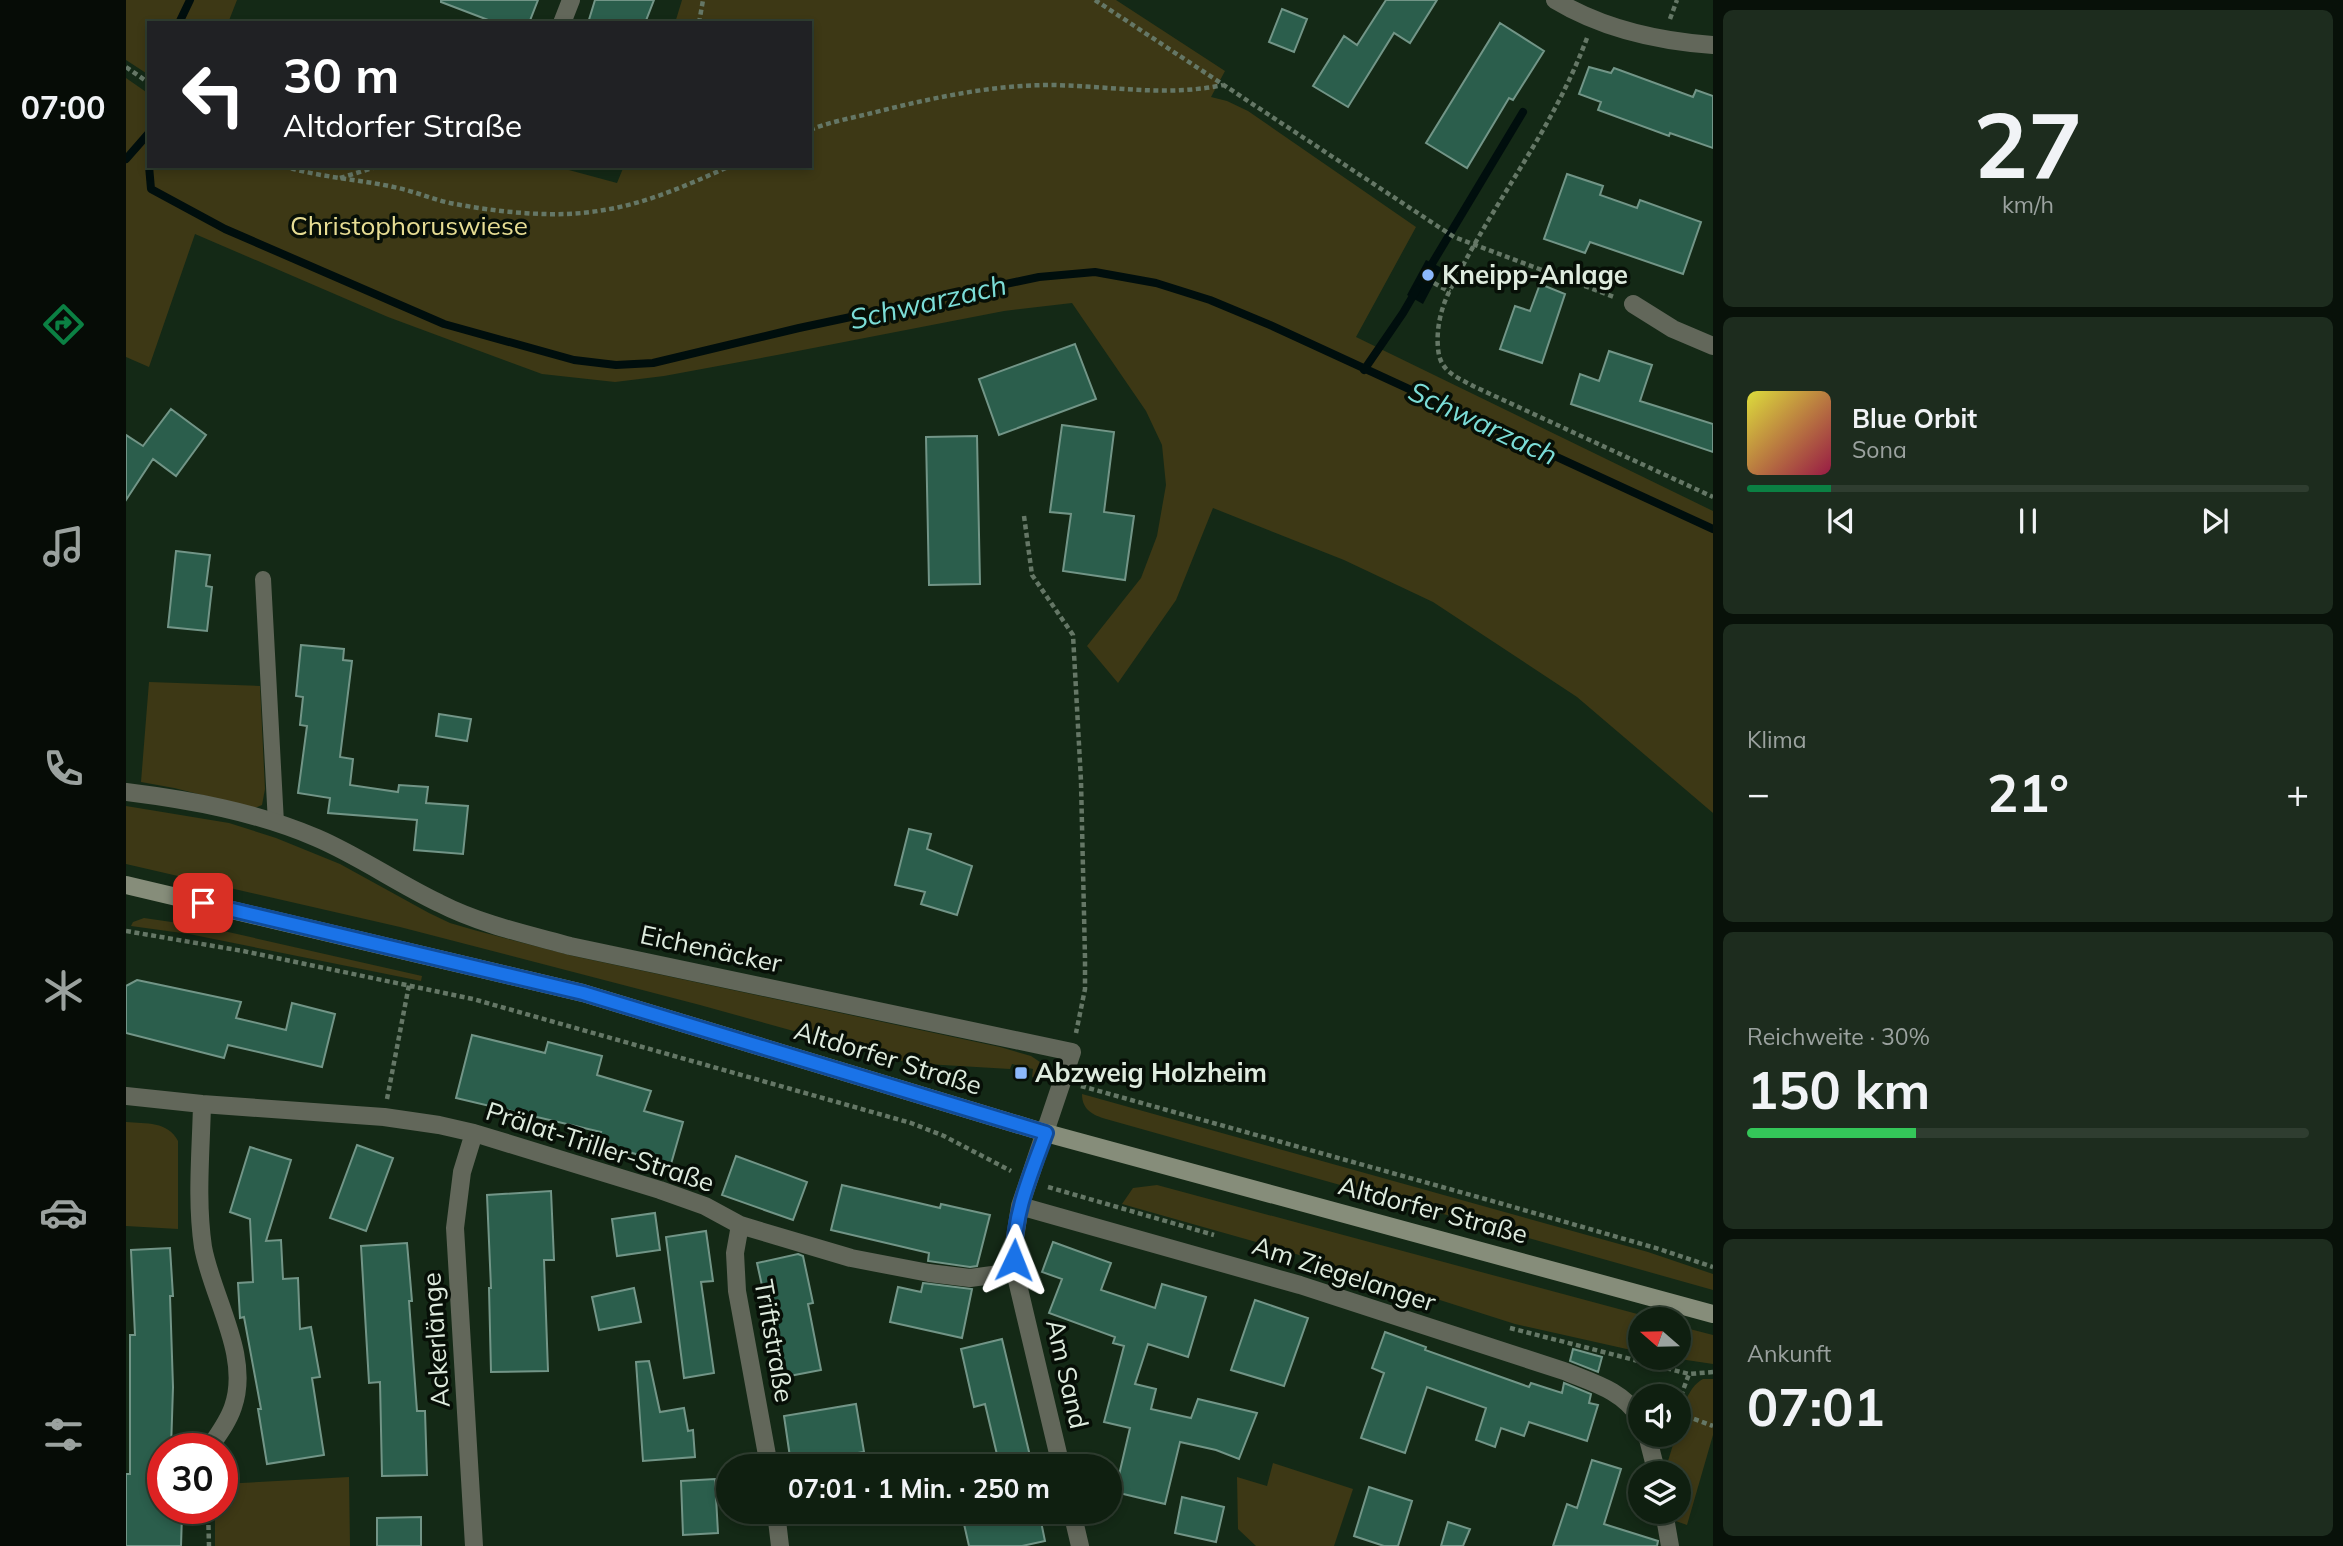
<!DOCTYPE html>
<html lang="de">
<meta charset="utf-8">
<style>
body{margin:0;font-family:Mulish,sans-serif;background:#1d2c1e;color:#f1f3f6;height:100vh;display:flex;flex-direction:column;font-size:26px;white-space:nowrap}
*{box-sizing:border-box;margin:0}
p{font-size:23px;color:#9ba29f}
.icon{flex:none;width:38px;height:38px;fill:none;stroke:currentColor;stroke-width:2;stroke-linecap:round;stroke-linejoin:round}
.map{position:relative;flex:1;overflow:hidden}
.panel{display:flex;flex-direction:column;gap:10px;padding:10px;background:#081109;width:630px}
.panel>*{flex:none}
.banner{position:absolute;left:21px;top:21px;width:665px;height:147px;border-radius:0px;box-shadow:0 4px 10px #0003,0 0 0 2px #2f3d30;background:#202124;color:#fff;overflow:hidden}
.needle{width:46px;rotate:290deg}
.buttons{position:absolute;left:1502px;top:1307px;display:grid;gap:14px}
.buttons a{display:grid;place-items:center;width:63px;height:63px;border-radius:50%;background:#0f1f10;box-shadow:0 4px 10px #0003,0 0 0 2px #2f3d30;font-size:35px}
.speed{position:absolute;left:21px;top:1433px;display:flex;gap:14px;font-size:35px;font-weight:700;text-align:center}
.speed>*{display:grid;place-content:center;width:91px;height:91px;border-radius:50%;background:#0f1f10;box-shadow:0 4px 10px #0003,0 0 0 2px #2f3d30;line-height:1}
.speed .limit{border:10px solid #d22;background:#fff;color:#111}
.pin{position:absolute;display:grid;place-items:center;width:60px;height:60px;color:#fff;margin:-30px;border-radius:14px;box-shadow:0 4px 10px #0006}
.me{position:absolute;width:77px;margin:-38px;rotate:2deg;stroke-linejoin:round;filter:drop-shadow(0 0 5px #0008)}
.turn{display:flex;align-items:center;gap:24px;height:147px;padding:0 21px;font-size:32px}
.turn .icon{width:91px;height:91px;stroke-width:2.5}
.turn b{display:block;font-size:49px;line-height:60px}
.big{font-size:52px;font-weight:700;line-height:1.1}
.panel .tile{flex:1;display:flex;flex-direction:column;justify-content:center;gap:10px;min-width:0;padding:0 24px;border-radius:10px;background:#1d2c1e}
.panel .dial{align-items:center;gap:0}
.dial b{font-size:91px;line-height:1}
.song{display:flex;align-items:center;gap:21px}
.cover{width:84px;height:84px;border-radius:10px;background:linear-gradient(135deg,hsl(60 70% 55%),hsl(340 70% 35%))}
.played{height:7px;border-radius:4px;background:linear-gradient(90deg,#0b8043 15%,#2f3d30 15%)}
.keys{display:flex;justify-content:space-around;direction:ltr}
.heat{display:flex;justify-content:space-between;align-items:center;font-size:38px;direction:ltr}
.charge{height:10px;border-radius:5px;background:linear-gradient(90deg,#34c759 30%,#2f3d30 0)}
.trip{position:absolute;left:590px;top:1454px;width:406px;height:70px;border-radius:35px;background:#0f1f10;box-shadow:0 4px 10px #0003,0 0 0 2px #2f3d30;font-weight:700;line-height:70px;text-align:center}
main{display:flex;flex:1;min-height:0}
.dock{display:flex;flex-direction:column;width:126px;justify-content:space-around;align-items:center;background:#060c06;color:#9ba29f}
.dock .icon{width:49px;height:49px}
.dock .selected{color:#0b8043}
.dock b{font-size:32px;color:#f1f3f6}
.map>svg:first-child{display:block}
.green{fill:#3d3815}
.water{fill:#000e0d}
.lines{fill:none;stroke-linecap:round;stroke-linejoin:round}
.stream{stroke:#000e0d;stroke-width:8}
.building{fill:#2b5e4c;stroke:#729587;stroke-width:2}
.path{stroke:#657766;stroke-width:4.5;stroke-dasharray:5 3.5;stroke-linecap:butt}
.lane{stroke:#62675a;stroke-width:16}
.street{stroke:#62675a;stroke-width:18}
.secondary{stroke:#868d7a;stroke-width:18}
.route-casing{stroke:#114b97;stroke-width:18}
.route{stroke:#1a73e8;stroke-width:12}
.poi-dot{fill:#8cb9fc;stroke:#070f07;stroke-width:2.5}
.labels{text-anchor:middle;stroke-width:7;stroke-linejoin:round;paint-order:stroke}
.park-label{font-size:26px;fill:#e7dd94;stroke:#070f07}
.poi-label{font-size:26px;font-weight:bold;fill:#deebde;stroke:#070f07;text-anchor:start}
.street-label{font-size:26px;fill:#deebde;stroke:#070f07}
.water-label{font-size:28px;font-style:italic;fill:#7bddd7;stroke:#070f07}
</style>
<main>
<nav class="dock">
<b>07:00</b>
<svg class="icon selected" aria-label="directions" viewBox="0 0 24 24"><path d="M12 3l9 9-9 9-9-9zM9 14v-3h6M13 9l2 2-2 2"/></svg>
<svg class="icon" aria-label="music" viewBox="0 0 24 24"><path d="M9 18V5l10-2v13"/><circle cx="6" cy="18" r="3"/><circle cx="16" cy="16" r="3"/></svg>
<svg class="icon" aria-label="phone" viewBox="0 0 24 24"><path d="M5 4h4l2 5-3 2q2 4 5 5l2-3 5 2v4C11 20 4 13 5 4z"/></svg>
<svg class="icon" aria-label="climate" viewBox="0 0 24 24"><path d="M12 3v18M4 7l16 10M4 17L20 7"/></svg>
<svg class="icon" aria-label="car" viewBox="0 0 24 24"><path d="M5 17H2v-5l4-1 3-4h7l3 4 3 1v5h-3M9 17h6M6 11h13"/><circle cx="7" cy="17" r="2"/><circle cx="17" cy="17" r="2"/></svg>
<svg class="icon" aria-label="filters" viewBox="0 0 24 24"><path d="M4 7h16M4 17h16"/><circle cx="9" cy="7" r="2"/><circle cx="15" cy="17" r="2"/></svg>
</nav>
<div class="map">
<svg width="1587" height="1546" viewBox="0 0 1587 1546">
<rect width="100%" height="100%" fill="#142916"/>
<!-- green -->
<path class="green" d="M0,0H111L102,23H23V75L0,60Z
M556,0H990L1099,71L1085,97L1101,101L1122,111L1290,227L1230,337L1587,511V813L1451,697L1307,602L1218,560L1087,508L1050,600L992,683L961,646L1015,578L1031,536L1040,485L1036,445L1020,411L946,303L878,311L651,355L538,376L489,382L416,374L262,317L69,234L23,367L0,357V78L23,94V166H428L491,183L498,166H684V23H549Z
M23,682L134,686L139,789L136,805L129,808L48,788L15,782Z
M0,806L103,823L150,838L214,864L303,913L324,923L348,930L447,956L874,1047L905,1056L923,1068V1077L913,1080L906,1077L907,1069L886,1064L884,1069L783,1063L574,1005L274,927L0,864Z
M18,918L80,927L296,976L295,981L63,934L5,926L7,922Z
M956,1094L1522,1252L1587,1274V1290L980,1119C967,1115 956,1110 956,1094Z
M0,1122C20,1124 42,1121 52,1141V1229L0,1226Z
M1031,1185L1530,1319L1514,1320V1352L1389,1324L1151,1248L996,1204L1007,1188Z
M1552,1326L1587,1335V1364L1547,1358H1552Z
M1577,1379H1587V1435L1561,1525L1547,1520L1545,1512H1552V1474H1538L1550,1435H1552C1552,1417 1561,1387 1577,1379Z
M1147,1463L1227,1489L1208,1546H1130L1112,1529L1111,1477L1141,1486Z
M223,1477L224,1546H89V1509L96,1508V1484Z"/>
<!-- water -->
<path class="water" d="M1300,260L1316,268L1297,304L1281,295Z"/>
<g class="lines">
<!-- stream -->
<path class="stream" d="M53,23L64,0
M23,127V152
M0,159L22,134
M23,166L25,189L99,229L318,324L448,360L490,365L527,363L673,328L913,277L969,272L1030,283L1084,300L1144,325L1587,529
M1301,272L1397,112
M1238,370L1277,313L1291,289"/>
</g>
<!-- building -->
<path class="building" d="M315,0H412L403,23H370L315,2Z
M469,0H528L519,23H462Z
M1260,0H1311L1284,43L1268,33L1222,107L1187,86L1218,36L1231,45Z
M1156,9L1181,19L1168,52L1143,42Z
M1374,23L1418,51L1387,100L1383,98L1341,168L1300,143Z
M1463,67L1485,73L1488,68L1567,97L1570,90L1587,96V148L1544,133L1543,136L1472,110L1475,102L1453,94Z
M1441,174L1477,186L1474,195L1511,208L1514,200L1575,222L1557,274L1464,242L1459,253L1418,239Z
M1414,284L1439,294L1416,363L1374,349L1389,306L1404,311Z
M949,344L970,399L873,435L853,379Z
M1483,351L1526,365L1514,401L1587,424V452L1445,404L1454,374L1473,381Z
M45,409L80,435L50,476L27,459L0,500V435L17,446Z
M936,425L988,432L978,512L1008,516L999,580L937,571L945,514L924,512Z
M851,436L854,584L803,585L800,437Z
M50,551L84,555L80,586L86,587L81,631L42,627Z
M175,645L218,649L217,660L226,661L214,757L227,759L224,785L272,792L273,785L302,787L300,803L342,806L337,854L288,850L291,820L202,813L204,798L172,793L181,726L174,725L177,697L170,696Z
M313,714L345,719L341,741L310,736Z
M783,829L805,834L801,849L846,866L831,915L795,904L799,892L769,885Z
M11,980L115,1002L110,1018L160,1030L166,1003L209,1014L196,1067L102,1045L98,1058L0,1033V986Z
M346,1035L419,1053L422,1042L476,1056L471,1075L525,1091L518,1111L557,1122L545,1164L471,1143L475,1132L330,1098Z
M231,1145L267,1158L240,1231L204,1218Z
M124,1147L165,1160L140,1241L155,1240L157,1279L172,1278L174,1329L185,1327L194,1377L186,1378L198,1455L141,1464L132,1409H135L118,1317L114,1318L112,1283L127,1282L124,1219L104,1212Z
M610,1156L681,1182L667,1220L596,1195Z
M716,1185L814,1208L815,1204L864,1215L851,1266L844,1267L802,1261L803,1253L705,1230Z
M425,1191L428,1260H418L422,1371L365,1372L363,1288H365L361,1195Z
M529,1213L534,1250L491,1256L486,1219Z
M580,1231L587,1281L575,1282L588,1373L558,1378L540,1237Z
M927,1242L985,1263L975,1290L1029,1308L1036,1284L1080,1297L1062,1357L1022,1344L1009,1384L1030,1389L1025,1409L1065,1418L1072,1399L1131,1413L1113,1459L1090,1450L1054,1442L1039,1504L989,1492L1004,1428L978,1422L998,1346L987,1343L989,1337L923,1313L936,1279L916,1272Z
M281,1243L286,1301H283L291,1411H299L301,1475L256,1476L254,1382L243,1383L235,1246Z
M44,1248L47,1296H44L47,1387L45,1449H37V1508H42V1513L56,1514L55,1546H0V1474H4V1335H9L5,1250Z
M672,1254L677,1256L687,1303L682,1304L695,1370L658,1377L646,1312L642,1313L631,1263Z
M797,1283L846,1289L836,1338L764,1322L772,1287L795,1292Z
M508,1288L515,1322L473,1330L466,1297Z
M1129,1300L1182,1318L1158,1386L1105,1370Z
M1259,1332L1300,1347L1299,1350L1403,1387L1405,1383L1436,1393L1438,1383L1465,1394L1463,1403L1472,1405L1461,1441L1403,1422L1398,1436L1375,1428L1369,1447L1350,1440L1360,1408L1301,1387L1279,1453L1235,1438L1258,1373L1246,1368Z
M876,1339L904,1456L873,1463L859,1404L848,1407L835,1349Z
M1447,1349L1476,1357L1472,1372L1444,1361Z
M523,1361L534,1412L558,1408L562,1431L567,1430L569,1457L517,1461L510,1362Z
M730,1404L738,1452L665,1464L658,1416Z
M1466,1460L1495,1469L1478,1524L1532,1541L1531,1546H1427L1441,1504L1451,1508Z
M589,1479L592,1533L557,1535L555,1481Z
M1243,1487L1286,1501L1272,1546H1258L1228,1536Z
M1056,1497L1098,1507L1090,1542L1049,1533Z
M896,1512H913L919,1541L896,1546H843L838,1524Z
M295,1517V1546H251V1518Z
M1322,1522L1344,1529L1337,1546H1315Z"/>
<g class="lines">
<!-- path -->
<path class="path" d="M969,0L1328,237L1488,297
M1544,19L1551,0
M573,23L577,0
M1461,38C1449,70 1434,100 1417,130C1390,177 1360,221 1335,269C1329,281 1321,294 1317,307C1312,322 1310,340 1313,355C1317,373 1333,378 1347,386L1587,497
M0,67L23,83
M684,130C703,122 726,118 746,113C806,98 864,85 926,85C984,86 1040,97 1097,85
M157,166C195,178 234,179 272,188C290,192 306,199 324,203C371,212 430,219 478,210C522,203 564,184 604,166
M214,178L253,166
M1308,283L1324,292
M898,516L906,575L947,635L955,781L959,958V989L950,1033
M0,931L117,951L347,999L785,1123L818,1136L885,1171
M955,1086L1377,1204L1533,1249L1587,1267
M261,1099L283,985
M922,1187L1088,1235
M1384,1328L1563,1374L1587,1372
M1552,1404L1563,1374
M1552,1413L1587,1426
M82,1508L83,1546"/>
<!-- lane -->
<path class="lane" d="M137,579L150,823"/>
<!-- street -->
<path class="street" d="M1429,0C1477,29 1531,41 1587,45
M436,23L445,0
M1507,304L1547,329L1587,346
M0,792C64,800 131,812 191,838C233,856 271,883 313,903C354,924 400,934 444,946L946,1052L894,1206L888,1244L889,1272L935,1466
M0,1096L76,1104L258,1117L313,1125L348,1133L534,1190L579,1206L614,1225L725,1258L803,1273L844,1278L889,1272
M76,1104C75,1151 70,1200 77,1247C86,1297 125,1356 107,1407C102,1422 92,1435 83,1448
M894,1206L1174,1285L1438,1371C1467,1383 1496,1390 1514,1418
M614,1225L609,1253L611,1291L643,1466
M1521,1435L1531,1474
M650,1512L654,1546
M946,1512L954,1546
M1538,1512L1544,1546
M348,1546L329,1228L336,1172L348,1133"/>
<!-- secondary -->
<path class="secondary" d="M0,885L457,993L920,1133L1587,1314"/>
</g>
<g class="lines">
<!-- route casing -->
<g class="route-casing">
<path id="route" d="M77,903L457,993L920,1133C905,1174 887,1214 888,1260"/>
</g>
<!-- route -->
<use href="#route" class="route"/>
</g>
<!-- markers -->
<g class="poi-dot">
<circle cx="1302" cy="275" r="7"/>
<rect x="888" y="1066" width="14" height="14" rx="3.5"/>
</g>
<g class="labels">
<!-- park labels -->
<g class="park-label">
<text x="283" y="235">Christophoruswiese</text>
</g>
<!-- poi labels -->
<g class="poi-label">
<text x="1316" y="284">Kneipp-Anlage</text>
<text x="909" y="1082">Abzweig Holzheim</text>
</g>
<!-- street labels -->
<g class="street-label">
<text transform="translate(585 949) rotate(12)" y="9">Eichenäcker</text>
<text transform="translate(762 1058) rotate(17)" y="9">Altdorfer Straße</text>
<text transform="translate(474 1147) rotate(18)" y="9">Prälat-Triller-Straße</text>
<text transform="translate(1307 1210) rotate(15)" y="9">Altdorfer Straße</text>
<text transform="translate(1218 1274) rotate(18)" y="9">Am Ziegelanger</text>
<text transform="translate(310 1340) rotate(-94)" y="9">Ackerlänge</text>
<text transform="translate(648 1341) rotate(80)" y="9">Triftstraße</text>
<text transform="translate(941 1374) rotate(77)" y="9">Am Sand</text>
</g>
<!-- water labels -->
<g class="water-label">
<text transform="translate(802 302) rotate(-13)" y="10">Schwarzach</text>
<text transform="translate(1357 423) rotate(25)" y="10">Schwarzach</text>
</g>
</g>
</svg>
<div class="buttons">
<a><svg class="needle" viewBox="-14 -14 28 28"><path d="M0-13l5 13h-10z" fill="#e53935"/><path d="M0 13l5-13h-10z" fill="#9ba29f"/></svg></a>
<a><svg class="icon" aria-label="sound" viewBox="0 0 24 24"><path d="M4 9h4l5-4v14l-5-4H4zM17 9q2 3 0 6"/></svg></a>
<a><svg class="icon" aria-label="layers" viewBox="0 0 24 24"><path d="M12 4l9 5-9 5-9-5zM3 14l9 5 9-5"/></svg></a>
</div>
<div class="speed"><div class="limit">30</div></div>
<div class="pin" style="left:77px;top:903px;background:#d93025"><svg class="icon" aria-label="arrive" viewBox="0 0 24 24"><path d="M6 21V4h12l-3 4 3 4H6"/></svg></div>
<svg class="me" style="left:888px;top:1260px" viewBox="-20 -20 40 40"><path d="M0-17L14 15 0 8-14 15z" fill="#1a73e8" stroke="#fff" stroke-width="4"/></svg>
<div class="trip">07:01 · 1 Min. · 250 m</div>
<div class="banner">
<div class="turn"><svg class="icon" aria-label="left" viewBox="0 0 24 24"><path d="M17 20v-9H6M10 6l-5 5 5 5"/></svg><div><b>30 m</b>Altdorfer Straße</div></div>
</div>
</div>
<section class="panel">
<div class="tile dial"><b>27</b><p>km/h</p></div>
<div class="tile">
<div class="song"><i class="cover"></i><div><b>Blue Orbit</b><p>Sona</p></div></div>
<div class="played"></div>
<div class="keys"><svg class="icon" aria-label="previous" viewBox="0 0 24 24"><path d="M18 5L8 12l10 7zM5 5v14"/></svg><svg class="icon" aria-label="pause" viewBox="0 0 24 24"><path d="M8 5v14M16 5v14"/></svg><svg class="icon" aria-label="next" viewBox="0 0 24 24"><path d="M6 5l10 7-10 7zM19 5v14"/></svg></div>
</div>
<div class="tile"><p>Klima</p>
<div class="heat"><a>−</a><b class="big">21°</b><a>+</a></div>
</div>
<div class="tile"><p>Reichweite · 30%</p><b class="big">150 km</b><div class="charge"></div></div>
<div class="tile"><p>Ankunft</p><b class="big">07:01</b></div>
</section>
</main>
